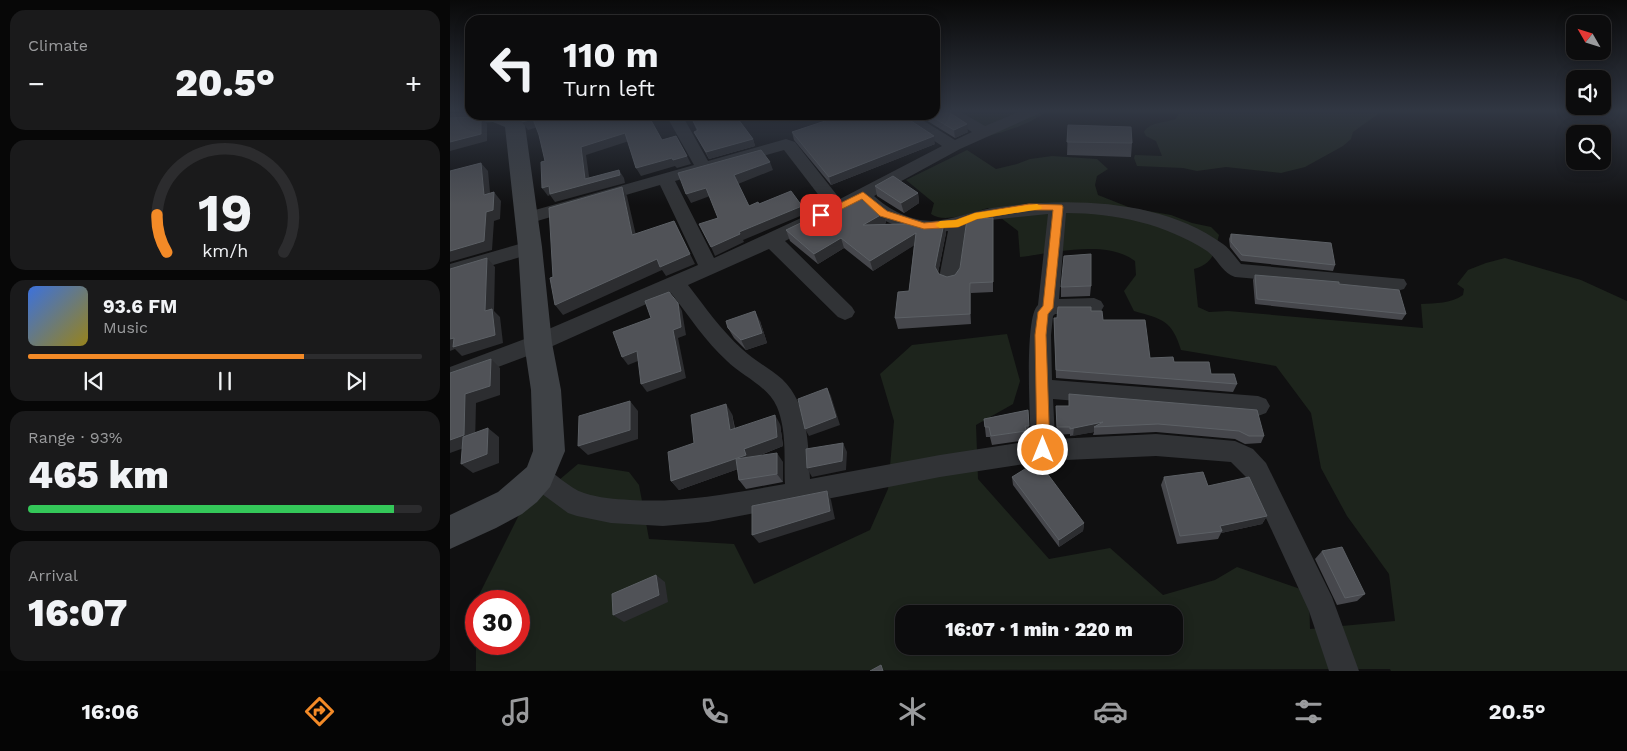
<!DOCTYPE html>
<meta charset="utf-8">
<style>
body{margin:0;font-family:"Work Sans",sans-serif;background:#1a1a1b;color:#f1f3f6;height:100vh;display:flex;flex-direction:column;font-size:19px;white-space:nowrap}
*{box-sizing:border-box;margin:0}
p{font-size:16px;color:#9a9b9d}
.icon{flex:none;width:28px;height:28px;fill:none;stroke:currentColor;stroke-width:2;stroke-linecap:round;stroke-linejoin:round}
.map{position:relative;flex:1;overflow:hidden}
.sheet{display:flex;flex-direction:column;gap:10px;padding:10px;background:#070707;width:450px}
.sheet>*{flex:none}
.banner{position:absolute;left:15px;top:15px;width:475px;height:105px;border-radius:15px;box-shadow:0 2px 12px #0003,0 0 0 1px #2c2c2e;background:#0c0c0d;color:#f1f3f6;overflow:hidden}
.needle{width:32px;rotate:309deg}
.buttons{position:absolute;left:1116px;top:15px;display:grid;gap:10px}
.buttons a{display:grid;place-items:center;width:45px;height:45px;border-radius:10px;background:#0c0c0d;box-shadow:0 2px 12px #0003,0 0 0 1px #2c2c2e;font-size:25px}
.speed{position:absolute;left:15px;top:590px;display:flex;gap:10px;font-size:25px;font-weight:700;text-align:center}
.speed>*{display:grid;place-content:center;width:65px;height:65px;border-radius:50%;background:#0c0c0d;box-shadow:0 2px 12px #0003,0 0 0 1px #2c2c2e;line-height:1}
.speed .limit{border:8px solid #d22;background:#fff;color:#111}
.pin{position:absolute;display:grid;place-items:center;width:42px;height:42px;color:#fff;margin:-21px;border-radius:10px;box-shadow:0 2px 8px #0006}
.me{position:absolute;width:55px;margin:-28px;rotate:0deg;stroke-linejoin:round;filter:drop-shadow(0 0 4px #0008)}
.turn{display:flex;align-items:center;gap:18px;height:105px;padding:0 15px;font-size:22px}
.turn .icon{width:65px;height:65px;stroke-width:2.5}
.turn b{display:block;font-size:35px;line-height:42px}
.big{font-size:38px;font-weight:800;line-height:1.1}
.sheet .widget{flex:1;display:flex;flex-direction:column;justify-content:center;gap:8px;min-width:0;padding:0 18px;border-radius:15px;background:#1a1a1b}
.sheet .dial{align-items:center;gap:0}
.dial svg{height:130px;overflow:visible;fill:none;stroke:#2c2c2e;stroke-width:7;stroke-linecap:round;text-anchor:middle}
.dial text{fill:#f1f3f6;stroke:none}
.song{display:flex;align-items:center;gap:15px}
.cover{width:60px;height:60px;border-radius:8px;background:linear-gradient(135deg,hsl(220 70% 55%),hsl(50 70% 35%))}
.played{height:5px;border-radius:2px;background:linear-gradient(90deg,#f38a27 70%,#2c2c2e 70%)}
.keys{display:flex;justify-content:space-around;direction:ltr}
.heat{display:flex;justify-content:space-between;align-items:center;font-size:28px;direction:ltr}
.charge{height:8px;border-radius:4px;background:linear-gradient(90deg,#34c759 93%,#2c2c2e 0)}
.trip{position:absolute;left:445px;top:605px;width:288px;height:50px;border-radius:15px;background:#0c0c0d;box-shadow:0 2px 12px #0003,0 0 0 1px #2c2c2e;font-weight:800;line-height:50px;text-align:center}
.menu{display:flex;height:80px;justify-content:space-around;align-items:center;background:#050505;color:#9a9b9d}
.menu .icon{width:35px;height:35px}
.menu .on{color:#f38a27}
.menu b{font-size:22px;color:#f1f3f6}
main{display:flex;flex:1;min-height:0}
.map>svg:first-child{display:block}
.green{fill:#1d241c;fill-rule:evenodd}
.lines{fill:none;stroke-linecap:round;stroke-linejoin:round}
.street{fill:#313336;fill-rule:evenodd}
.secondary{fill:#3f4246;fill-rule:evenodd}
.wall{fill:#46474c}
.shaded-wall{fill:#2c2d30}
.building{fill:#505257;stroke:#5c6065}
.route{fill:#f38a27;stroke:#9e5a19}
.slow{fill:#f59e0b}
</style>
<main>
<section class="sheet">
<div class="widget"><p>Climate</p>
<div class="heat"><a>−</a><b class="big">20.5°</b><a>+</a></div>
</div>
<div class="widget dial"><svg viewBox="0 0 100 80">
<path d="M14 69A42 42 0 1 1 86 69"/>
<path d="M14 69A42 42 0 0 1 8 46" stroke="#f38a27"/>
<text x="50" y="56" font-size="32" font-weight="700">19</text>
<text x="50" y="72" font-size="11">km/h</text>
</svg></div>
<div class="widget">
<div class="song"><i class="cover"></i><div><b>93.6 FM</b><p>Music</p></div></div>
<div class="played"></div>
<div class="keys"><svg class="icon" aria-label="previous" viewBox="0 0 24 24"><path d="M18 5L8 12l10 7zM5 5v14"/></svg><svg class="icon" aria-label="pause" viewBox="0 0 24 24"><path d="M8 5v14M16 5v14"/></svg><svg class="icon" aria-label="next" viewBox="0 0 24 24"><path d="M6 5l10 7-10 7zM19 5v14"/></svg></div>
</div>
<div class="widget"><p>Range · 93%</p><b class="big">465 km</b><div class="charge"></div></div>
<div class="widget"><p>Arrival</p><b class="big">16:07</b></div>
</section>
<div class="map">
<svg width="1177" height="671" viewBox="0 0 1177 671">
<rect width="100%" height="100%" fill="#101011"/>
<!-- green -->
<path class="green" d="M509,111H597C577,126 556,131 531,138L522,120Z
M730,111H936L928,114L903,132L901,139L893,146L855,167L831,173L776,167L747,171L733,168L687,166L684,158L685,155L712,156L706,141L696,136L694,132C699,122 715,123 726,119Z
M517,150L546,169L567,164L580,159L602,156L647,159L658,169L647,176L645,185L648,195L681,208L721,215L742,223L761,227L769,235C764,253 764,263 744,269L748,307L759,312L778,311L973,328L971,304C986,303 1000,304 1013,295L1014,289L1007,284L1018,270L1036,263L1055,258L1131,280L1177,301V671H941L940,669L26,671V601L70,513L128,464L179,472L189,485L199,539L284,544L304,584L420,530L438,489L444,421L430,374L462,345L557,334L570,381L563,404L526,425L528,479L599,559L660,548L713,595L765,580L787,567L859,592L860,629L945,621L939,574L897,516L871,468L861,413L826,366L731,350C722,320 712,319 684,311L674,291L686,275L685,261C656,239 604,253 570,257L568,231L538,208C523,212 495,224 481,214L484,203L456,180ZM26,601H69V644H26ZM454,614H724V646H454Z"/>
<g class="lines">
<!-- street -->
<path class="street" d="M492,111H509L535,126L571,111H591L588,114L510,149L424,196C439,210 461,221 482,221C503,220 522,211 542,208C615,197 710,198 773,244C780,249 785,257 791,264L954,279L957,284L954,289L947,291L785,277C772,273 768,259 757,251C715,224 666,213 616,213L609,299L644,298L651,301L654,306L651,311L644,314H605L603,316L601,335L602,380L808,396L816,399L820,406L816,413L808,416L603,399L605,439L706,434L785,441L803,449L816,463L882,597L909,671H879L859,611L798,479L781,462L706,456L593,461L490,477L258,522L213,526L161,523L127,516L118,513L80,485L76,477L80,469L89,466C106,472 118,488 134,493C149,498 165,499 180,500C234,503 282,493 335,484C334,459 337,431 327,407C318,386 292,376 277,361C255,341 239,316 221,293L96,349L0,385V367L80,337L248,265L210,185L77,224L71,222L68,218L71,214L244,165L216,115H232L258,161L336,139L345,142L390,199L492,146L445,115H464L505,140L522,132L494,114ZM334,150L377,206L264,258L225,181ZM411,203C431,225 468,236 498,231L489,278L492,283L499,285L506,283L509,278L517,226L540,220L598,214L588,305C574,317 580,418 581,441L490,455L360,479C358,444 359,405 332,379C319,368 304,360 292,349C271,330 255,307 238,285L319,249L388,317L395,320L402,317L405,312L402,307L335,241Z
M80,241L87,242L89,247L87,252L0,278V264Z"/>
<!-- secondary -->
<path class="secondary" d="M20,112V115H64L75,125L92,247L102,343L111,390L115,451L100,487L87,502L72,514L46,528L0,549V515L48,492L77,467L83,451L81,390L74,343L68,247L55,127L43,122L0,125V113Z"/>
</g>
<!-- wall -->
<path class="wall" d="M240,115H285L303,139L305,146L259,159L244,132L247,131Z
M468,115H485L518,132L505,138Z
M618,125L682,143L681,157L617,155Z
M342,132L485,144L381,185L344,140Z
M425,186L468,193L469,203L454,213L427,196Z
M434,213L436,223L434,224L494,223L496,233L488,273L489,274L497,277L505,275L543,229V292L521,293V324L448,329L445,318L459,291L464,245L423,271L394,248L368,264L340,241L336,230L363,220Z
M781,234L885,265L883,271L791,261L780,247L779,239Z
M805,275L889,284L956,314L952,320L805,304L803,280Z
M641,286L640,296L611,297V287Z
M641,311L700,358L724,362L761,374L787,384L783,392L606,378L604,318Z
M310,321L317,343L296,350L284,338L278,328Z
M619,394L814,436L811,443L795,444L785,439L706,432L643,435L644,432L620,436V434L607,435L606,406H619Z
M578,410L579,435L576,436L577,440L542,445L540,437H536L534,419Z
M282,414L285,428L330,424L333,446L308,456L333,462V482L296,489L289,480L288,469L229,490L221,481L244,443Z
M562,477L634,523L633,531L609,547L563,485Z
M714,477L758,486L817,516L812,524L771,533L768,539L727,544L711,485Z
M872,551L915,594L907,601L887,605L865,559Z"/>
<!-- shaded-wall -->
<path class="shaded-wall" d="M31,117L37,124V141L0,151V142Z
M83,119L88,127L78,130L72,122Z
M517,124L518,132L505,138L504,130Z
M175,133L179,141L136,155L140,183L169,170L174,178L175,183L105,202L100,195L98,196L92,188L135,179L131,147Z
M484,136L485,144L381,185L379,177Z
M303,139L305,146L259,159L256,152Z
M237,156L241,164L227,168L225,166L191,176L186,168L222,158Z
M320,162L323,170L288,184L284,175Z
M31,163L38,171L41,203L34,195Z
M172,187L177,196L188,244L182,235Z
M256,188L260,196L241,203L236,194Z
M44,192L51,201L50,219L44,221L42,250L0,262V251L36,212Z
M468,193L469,203L454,213L451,203Z
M352,206L355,214L293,240L294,242L265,256L261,247L289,232Z
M434,213L436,223L416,235L413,225Z
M224,221L245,264L216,276L212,270L113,315L105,305Z
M494,223L496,233L487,278L485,267Z
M466,233L468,243L423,271L420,261Z
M391,238L394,248L368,264L364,254Z
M37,258L45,267L44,311L50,317L53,343L12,356L5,349L0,351V339L35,311Z
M520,283L521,293V324L520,314Z
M228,303L232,311L236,335L228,338L236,378L197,392L191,384L223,330Z
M305,311L310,321L317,343L296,350L291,340Z
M187,351L193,359L178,365L172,357Z
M41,359L50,368V395L26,403L25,444L0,453V440L15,394Z
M377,388L381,396L390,425L359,436L355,429Z
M180,401L188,411V439L138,455L128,446Z
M276,404L282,414L286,439L280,430Z
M325,415L330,424L333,446L300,459L302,464L229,490L221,481L294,449Z
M653,422L644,427V432L623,436L624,428Z
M38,428L49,437V463L23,473L11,464Z
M393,443L397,452L396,470L362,477L357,468Z
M327,453L333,462V482L327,474Z
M377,491L381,500L385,519L309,543L302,535Z
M817,516L812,524L771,533L772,531L770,526Z
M634,523L633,531L609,547V540Z
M206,575L215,582L218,602L174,622L163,615Z"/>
<!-- building -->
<path class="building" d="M485,111H497L517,124L504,130L479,115H485Z
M70,115H198L212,140L226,136L237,156L223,160L222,158L186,168L175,133L131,147L135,179L169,170L170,175L100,194L99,186L92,188L91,162L95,161L89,135L83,119L72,122Z
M241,115H285L303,139L256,152L244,132L248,130L242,119H244Z
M393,115H452L484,136L379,177L342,132Z
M31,117V134L0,142V118Z
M618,125L681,127L682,143L617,142Z
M311,150L320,162L284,175L299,206L308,202L309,204L341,191L352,206L289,232L290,234L261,247L249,224L268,218L256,188L236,194L228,173Z
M31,163L34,195L44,192L43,210L36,212L34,241L0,251V171Z
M443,176L468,193L451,203L425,186Z
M172,187L182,235L224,221L240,254L210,267L207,259L105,305L100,278L103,277L99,208Z
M408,195L434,213L413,225L494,223L485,267L489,274L497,277L505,275L510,268L517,219L543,218V282L520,283V314L445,318L448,292L459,291L466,233L420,261L391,238L364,254L336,230L361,218L363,220Z
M781,234L881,243L885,265L792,255L781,242Z
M641,254V286L611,287L614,256Z
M37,258L35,311L42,309L45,335L3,347L4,338L0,339V269Z
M805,275L889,282V284L949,290L956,314L807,299Z
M219,292L228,303L231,327L223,330L231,371L191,384L187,351L172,357L163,332L201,318L195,301Z
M608,307H641V311H652L653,320H695L700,358L723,357L724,362H759L761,374H784L787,384L606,370L604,318H607Z
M305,311L312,333L291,340L278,328L276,321Z
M41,359L40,386L15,394L14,435L0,440V373Z
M377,388L386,417L355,429L348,399Z
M619,394L807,410L814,436H799L789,431L708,424L644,427L653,422L624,428L620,429V427H607L606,406H619Z
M180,401V430L128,446L129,416Z
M276,404L280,430L325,415L327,437L294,449L296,455L221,481L218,452L244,443L241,415Z
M578,410L579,426H575L576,431L541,436L539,427H535L534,419Z
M38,428L37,454L11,464L13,437Z
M393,443L392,461L357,468L356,449Z
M327,453V474L289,480L286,459Z
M588,461L634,523L609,540L562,477Z
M753,472L758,486L799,477L817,516L770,526L772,531L730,536L714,477Z
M377,491L380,511L302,535V506Z
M892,547L915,594L895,598L872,551Z
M206,575L209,595L163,615L162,594Z
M431,665L433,671H420Z"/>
<!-- sky -->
<linearGradient id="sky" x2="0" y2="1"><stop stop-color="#090909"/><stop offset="0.54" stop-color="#313743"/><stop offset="1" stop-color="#313743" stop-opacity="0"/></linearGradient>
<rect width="1177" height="205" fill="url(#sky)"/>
<!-- route -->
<path class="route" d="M413,192L437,211L474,223L506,220L525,213L579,204L612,205L613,207L603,308L598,314L596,335L600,450L598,454L593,456L589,454L587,450L585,335L588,312L593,306L603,210H579L527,219L508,227L474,229L430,216L412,199L374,218H371L366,215Z"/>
<!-- slow -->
<path class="slow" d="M587,204L592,207L591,209L527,219L508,227L490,228L485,225L490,221L506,220L525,213Z"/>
</svg>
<div class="buttons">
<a><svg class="needle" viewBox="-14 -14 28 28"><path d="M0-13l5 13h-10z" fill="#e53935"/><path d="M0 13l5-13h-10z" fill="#9a9b9d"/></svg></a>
<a><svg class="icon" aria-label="sound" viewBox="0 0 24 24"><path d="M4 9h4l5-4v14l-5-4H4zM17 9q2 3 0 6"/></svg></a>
<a><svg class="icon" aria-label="search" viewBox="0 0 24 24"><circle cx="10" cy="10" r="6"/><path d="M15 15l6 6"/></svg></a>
</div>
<div class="speed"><div class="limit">30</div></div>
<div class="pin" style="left:371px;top:215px;background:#d93025"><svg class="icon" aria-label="arrive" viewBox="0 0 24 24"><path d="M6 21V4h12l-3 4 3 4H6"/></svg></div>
<svg class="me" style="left:593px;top:450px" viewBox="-20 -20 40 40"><circle r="17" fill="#f38a27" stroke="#fff" stroke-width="3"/><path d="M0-11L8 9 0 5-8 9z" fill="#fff"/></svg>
<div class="trip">16:07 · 1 min · 220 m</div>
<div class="banner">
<div class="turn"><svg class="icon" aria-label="left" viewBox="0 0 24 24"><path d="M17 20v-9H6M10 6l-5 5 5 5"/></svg><div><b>110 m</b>Turn left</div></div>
</div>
</div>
</main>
<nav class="menu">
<b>16:06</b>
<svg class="icon on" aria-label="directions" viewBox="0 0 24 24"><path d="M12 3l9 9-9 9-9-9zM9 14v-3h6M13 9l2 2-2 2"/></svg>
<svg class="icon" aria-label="music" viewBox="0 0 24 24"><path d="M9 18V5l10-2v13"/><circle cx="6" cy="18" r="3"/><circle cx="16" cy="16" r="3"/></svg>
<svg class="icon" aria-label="phone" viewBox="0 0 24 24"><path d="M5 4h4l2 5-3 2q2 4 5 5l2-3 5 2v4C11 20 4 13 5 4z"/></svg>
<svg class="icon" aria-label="climate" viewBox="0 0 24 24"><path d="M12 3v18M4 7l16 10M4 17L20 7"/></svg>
<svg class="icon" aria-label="car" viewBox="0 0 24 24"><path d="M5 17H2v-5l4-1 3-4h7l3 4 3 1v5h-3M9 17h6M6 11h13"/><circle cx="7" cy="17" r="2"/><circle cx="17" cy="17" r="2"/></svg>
<svg class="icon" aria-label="filters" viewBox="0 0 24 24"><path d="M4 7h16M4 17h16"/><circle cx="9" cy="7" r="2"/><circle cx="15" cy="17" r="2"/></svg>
<b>20.5°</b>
</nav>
